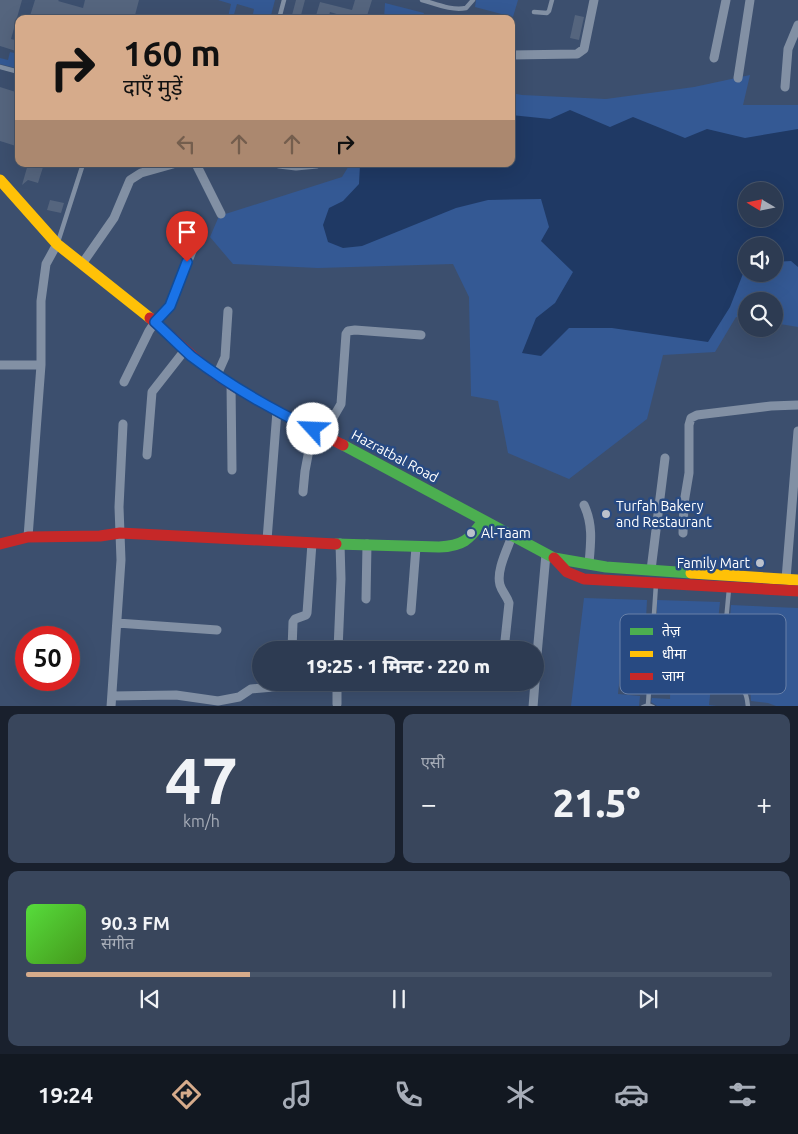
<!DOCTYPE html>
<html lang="hi">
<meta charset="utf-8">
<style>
body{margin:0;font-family:Ubuntu,"Noto Sans Devanagari",sans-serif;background:#39465c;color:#f1f3f6;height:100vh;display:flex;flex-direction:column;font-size:19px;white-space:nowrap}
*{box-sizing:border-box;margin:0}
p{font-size:16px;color:#a7adb8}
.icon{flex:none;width:28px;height:28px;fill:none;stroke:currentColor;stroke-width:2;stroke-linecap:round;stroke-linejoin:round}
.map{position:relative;height:706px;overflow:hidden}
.panel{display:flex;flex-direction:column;gap:8px;padding:8px;background:#19202d;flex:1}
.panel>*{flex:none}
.hud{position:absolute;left:15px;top:15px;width:500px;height:152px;border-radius:10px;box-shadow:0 5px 20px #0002,0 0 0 1px #485569;background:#d6ab8b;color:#111;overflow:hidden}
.needle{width:32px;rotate:280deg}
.controls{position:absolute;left:738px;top:182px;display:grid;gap:10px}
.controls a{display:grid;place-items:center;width:45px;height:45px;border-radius:50%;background:#2d3b52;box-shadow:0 5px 20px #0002,0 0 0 1px #485569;font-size:25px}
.speed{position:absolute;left:15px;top:626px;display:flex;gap:10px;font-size:25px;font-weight:700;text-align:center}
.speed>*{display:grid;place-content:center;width:65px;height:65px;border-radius:50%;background:#2d3b52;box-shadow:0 5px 20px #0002,0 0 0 1px #485569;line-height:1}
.speed .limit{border:8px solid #d22;background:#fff;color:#111}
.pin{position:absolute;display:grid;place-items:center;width:42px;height:42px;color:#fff;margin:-51px -21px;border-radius:50% 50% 50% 0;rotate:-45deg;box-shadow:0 0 5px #0007}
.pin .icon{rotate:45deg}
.me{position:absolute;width:55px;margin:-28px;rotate:295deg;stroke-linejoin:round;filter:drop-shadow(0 0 4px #0008)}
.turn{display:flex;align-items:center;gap:18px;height:105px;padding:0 25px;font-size:22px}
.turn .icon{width:65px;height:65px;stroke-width:2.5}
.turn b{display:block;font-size:35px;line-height:42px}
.lanes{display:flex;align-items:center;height:48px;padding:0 25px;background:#0003;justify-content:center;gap:25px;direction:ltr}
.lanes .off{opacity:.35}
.big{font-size:38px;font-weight:800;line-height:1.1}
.panel .widget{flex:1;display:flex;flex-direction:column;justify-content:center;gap:8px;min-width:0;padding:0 18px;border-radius:10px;background:#39465c}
.panel .dial{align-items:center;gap:0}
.dial b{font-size:65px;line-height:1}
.song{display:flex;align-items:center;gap:15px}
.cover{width:60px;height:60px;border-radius:8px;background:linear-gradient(135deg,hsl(110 70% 55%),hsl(100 70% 35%))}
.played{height:5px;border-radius:2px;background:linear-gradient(90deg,#d6ab8b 30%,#485569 30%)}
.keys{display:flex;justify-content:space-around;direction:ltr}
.heat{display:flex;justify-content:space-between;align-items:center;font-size:28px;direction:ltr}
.panel .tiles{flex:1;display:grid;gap:8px;grid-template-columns:1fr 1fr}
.widget:last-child{grid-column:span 2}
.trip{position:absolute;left:252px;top:641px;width:292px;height:50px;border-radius:25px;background:#2d3b52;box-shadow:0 5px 20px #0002,0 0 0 1px #485569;font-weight:800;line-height:50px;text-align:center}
.tabs{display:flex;height:80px;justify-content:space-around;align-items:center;background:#121821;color:#a7adb8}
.tabs .icon{width:35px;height:35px}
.tabs .current{color:#d6ab8b}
.tabs b{font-size:22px;color:#f1f3f6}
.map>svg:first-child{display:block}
.green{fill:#345994;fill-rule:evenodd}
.water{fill:#1f3964;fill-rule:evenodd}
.building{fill:#55657e}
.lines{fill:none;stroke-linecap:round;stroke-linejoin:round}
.lane{stroke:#8290a4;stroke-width:4.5}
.street{stroke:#8290a4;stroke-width:9}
.fast{stroke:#4caf50;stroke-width:11}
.slow{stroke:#ffc107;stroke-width:11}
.jam{stroke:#c62828;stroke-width:11}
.route-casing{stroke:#114b97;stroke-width:12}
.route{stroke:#1a73e8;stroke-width:9}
.poi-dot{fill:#bbc1cc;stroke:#284a82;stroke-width:2}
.labels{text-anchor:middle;stroke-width:5;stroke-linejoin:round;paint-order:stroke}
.street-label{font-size:14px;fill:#fff;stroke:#284a82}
.poi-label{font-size:14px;fill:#fff;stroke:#284a82;text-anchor:start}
.key{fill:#284a82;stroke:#6880a8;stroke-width:1}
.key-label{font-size:14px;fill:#fff}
</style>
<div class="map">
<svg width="798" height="707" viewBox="0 0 798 707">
<rect width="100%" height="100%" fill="#3c4f6e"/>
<!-- green -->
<path class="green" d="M218,0H275L270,19H252L254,9L237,4L233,18L228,17L231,4Z
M476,0H518L513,17L475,7Z
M385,3L424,13L422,19H384Z
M10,52L19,54V69L0,64V58L8,60Z
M750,75L743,105H798V327L774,323V301H746V319L736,317L715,352L663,355L647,419L569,479L508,453L498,401L471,396L469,297L453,264L318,268L233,264L210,237L219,216L342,177L350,164H511V93L522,95L606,99L694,87ZM746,191H774V219H746ZM746,246H774V274H746Z
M584,598L647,600L646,619L625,618L618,694L640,696L639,706H571Z
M657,600L720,602L709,705L717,706H657L651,702L652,698L670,699L672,627L657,621Z
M731,605L798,608V706H776L768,703L751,701L750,688L730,679L726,674Z"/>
<!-- water -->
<path class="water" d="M570,110L610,127L633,117L685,138L707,129L745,138L798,129V267L791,261L774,262V246H746V266L730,307L708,342L612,328H569L541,356L522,353L536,318L555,303L573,272L541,241L549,227L541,199L488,200L456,208L362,246L343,248L328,242L323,225L329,208L343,201L359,184L360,165L362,164H511V115L550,119ZM746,191H774V219H746Z"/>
<!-- building -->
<path class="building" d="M0,0H22L11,39L19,41V52L0,46Z
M35,0H59L58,1L83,8L85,0H139L134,19H29Z
M296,0H305L300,19H291Z
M355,0H372L366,19H353L330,12L328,19H315L320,2L352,10Z
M575,15L584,17L579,40L570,38Z
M0,87L19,93V147L0,141Z
M28,164H44L38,183L28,180L22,185Z
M50,200L64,203L61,213L47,210Z"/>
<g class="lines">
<!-- lane -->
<path class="lane" d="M422,0C436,4 452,11 466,8L473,0
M534,12L547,13L549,11L552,0
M279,19L284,0
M0,67L19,72
M58,242L83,164
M729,589L721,674L723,681C740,690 746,684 748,707
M634,626L668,627L664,689L629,688Z
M648,705L656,584
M643,707L648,705L653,707"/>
<!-- street -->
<path class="street" d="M511,55L577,54L584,49L594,0
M714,58L726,0
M738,78L750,0
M785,87L788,49L798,25
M196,164L221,214
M279,164L296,166L317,164
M82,264L114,218L130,180L141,173L173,164
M0,365H41
M217,375L225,357L228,311
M124,382L149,331L155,322L170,306L194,246
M231,384L232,470
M323,435L341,404L346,334L348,331L355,330L421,335
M147,455L152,392L185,350
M303,492L305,471L313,429
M584,505C593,524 591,542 589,563
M683,533L684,503L689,473V425L691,418L697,415L771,406L798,405
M28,537L41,365V301L46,264L57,244
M267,540L277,411
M651,570L665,458
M786,579L798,431
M366,599L367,544
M411,611L416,547
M117,623L217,630
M292,650L293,622L295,619L306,615L307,613L312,543
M338,650L341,579L340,543
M504,650L509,603C507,596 502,592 500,585C496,571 507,550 512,536
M536,666L546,554
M504,682V686
M112,696L176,695L218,701L239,697L251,689L285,686L293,682
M337,704V682
M111,707L121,560L119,507L123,424
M533,707L535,682"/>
<!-- fast -->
<path class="fast" d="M343,445L554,558L606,567L691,573
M336,544L439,547C463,546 469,540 483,521"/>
<!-- slow -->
<path class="slow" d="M0,180L57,244L150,318
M691,573L798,580"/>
<!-- jam -->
<path class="jam" d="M150,318C173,337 193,359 218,376C257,402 300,423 343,445
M0,544L28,537L100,536L120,533L336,544
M554,558L567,572L584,579L798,591"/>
</g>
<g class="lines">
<!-- route casing -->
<g class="route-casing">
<path id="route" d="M187,262L170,306L155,322C167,333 179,345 191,356C229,385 270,409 313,429"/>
</g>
<!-- route -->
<use href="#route" class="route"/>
</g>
<!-- markers -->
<g class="poi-dot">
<circle cx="606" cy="514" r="5"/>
<circle cx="471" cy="533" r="5"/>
<circle cx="760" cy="563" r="5"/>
</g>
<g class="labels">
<!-- street labels -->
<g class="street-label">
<text transform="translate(395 456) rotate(28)" y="5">Hazratbal Road</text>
</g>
<!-- poi labels -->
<g class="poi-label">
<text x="616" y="511">Turfah Bakery<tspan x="616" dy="16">and Restaurant</tspan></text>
<text x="481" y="538">Al-Taam</text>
<text x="750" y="568" text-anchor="end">Family Mart</text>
</g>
</g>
<!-- legend -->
<rect x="620" y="614" width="166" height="80" rx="8" class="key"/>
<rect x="630" y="628" width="23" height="7" fill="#4caf50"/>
<rect x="630" y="651" width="23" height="6" fill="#ffc107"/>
<rect x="630" y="673" width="23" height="7" fill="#c62828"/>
<g class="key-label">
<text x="662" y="636">तेज़</text>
<text x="662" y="659">धीमा</text>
<text x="662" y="681">जाम</text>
</g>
</svg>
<div class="controls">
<a><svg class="needle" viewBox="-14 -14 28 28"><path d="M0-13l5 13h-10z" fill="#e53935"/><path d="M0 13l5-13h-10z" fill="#a7adb8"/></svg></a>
<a><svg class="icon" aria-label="sound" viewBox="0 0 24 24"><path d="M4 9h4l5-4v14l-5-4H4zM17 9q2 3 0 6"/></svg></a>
<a><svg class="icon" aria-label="search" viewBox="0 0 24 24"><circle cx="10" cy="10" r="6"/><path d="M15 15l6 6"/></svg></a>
</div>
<div class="speed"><div class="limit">50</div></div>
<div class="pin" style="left:187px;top:262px;background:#d93025"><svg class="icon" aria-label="arrive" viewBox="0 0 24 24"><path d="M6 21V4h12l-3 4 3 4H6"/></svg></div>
<svg class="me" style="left:313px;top:429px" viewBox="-20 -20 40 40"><circle r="19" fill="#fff"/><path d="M0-13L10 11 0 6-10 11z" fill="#1a73e8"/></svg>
<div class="trip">19:25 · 1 मिनट · 220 m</div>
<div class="hud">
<div class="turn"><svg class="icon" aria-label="right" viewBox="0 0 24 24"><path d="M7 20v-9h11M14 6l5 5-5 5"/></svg><div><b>160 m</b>दाएँ मुड़ें</div></div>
<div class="lanes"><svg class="icon off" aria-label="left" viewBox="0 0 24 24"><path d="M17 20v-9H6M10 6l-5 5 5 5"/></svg><svg class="icon off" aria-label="ahead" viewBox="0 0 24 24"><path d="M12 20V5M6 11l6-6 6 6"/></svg><svg class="icon off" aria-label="ahead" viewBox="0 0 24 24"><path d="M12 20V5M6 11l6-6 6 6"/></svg><svg class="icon" aria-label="right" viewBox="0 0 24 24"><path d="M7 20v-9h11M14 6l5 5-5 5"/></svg></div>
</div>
</div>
<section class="panel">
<div class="tiles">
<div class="widget dial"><b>47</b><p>km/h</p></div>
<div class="widget"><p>एसी</p>
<div class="heat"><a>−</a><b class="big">21.5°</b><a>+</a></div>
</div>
<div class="widget">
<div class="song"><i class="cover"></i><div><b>90.3 FM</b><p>संगीत</p></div></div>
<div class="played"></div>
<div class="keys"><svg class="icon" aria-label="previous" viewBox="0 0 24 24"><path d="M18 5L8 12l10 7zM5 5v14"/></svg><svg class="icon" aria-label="pause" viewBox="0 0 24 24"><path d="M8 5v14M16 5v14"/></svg><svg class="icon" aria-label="next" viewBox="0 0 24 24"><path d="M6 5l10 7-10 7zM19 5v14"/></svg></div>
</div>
</div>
</section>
<nav class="tabs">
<b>19:24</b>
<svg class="icon current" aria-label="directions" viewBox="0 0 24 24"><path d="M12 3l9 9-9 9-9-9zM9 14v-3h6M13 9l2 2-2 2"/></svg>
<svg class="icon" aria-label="music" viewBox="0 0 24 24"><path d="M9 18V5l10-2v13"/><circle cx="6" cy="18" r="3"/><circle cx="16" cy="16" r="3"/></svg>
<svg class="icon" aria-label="phone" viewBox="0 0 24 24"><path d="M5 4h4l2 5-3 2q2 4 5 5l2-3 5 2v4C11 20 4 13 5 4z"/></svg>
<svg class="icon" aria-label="climate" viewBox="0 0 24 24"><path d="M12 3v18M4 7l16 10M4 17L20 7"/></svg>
<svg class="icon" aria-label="car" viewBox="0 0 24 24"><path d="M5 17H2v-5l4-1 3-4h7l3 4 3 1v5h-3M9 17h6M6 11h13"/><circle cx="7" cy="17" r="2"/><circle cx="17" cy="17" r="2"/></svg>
<svg class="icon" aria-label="filters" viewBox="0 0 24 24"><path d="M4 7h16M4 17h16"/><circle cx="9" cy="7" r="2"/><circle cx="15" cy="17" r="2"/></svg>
</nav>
